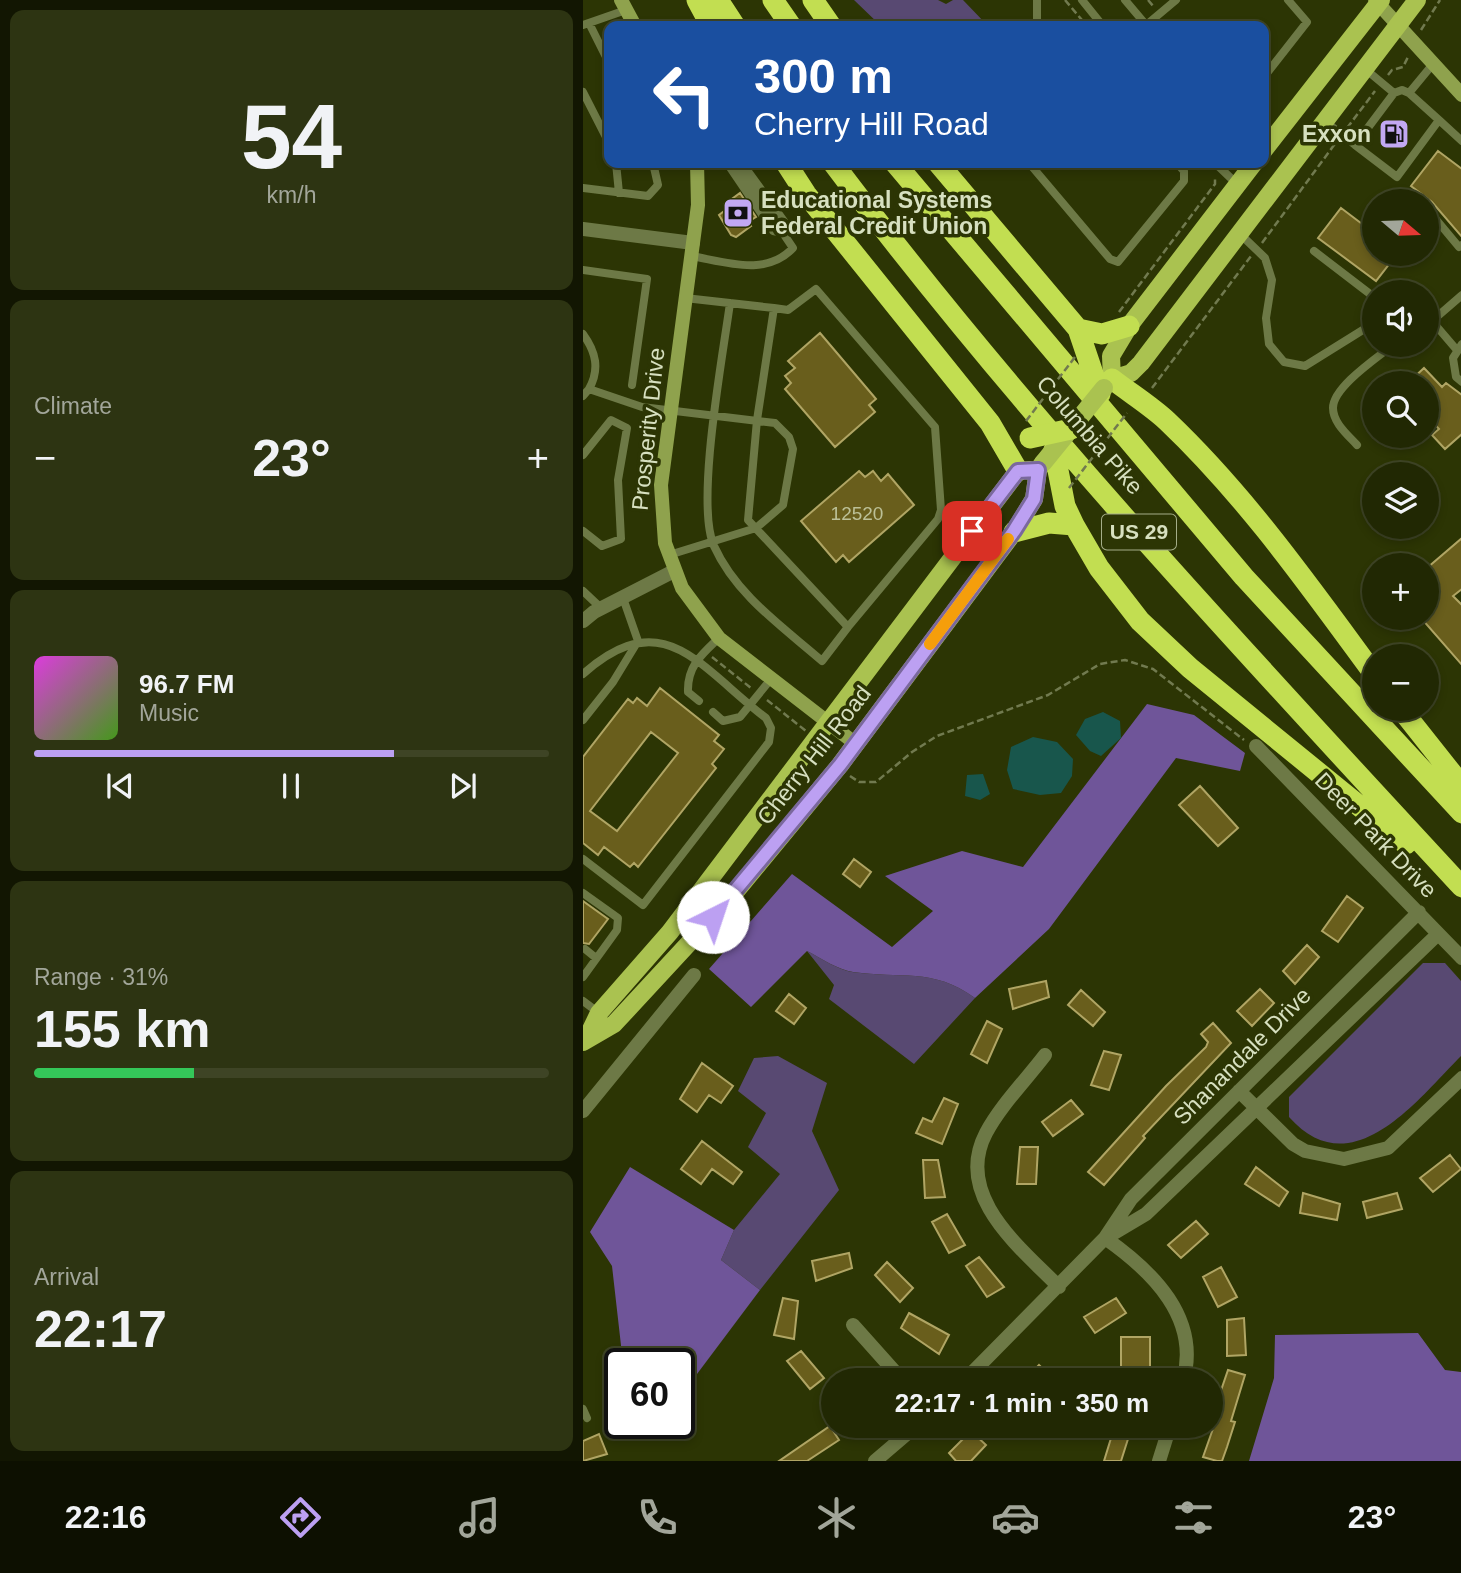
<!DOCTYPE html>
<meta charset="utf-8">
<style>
body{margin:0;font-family:Arial,sans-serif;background:#2d3412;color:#f1f3f6;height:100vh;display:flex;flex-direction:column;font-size:26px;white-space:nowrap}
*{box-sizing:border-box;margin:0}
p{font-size:23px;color:#a2a69a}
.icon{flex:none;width:38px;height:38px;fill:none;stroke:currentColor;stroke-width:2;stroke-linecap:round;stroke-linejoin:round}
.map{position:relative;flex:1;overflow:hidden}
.details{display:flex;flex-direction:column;gap:10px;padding:10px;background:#121602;width:583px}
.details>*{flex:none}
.hud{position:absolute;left:21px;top:21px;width:665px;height:147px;border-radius:14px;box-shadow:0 4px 10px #0003,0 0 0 2px #3e4425;background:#1a4fa0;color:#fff;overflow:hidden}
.needle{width:46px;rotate:109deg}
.controls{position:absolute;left:779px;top:189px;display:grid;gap:14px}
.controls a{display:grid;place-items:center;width:77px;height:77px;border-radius:50%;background:#212803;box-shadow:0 4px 10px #0003,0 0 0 2px #3e4425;font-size:35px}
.speed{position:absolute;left:21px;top:1348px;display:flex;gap:14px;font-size:35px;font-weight:700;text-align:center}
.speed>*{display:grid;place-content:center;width:91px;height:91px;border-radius:50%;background:#212803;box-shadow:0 4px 10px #0003,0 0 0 2px #3e4425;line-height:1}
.speed .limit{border:4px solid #111;border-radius:10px;background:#fff;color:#111}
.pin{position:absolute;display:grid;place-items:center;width:60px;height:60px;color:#fff;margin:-30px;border-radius:14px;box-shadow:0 4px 10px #0006}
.me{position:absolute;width:77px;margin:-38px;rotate:41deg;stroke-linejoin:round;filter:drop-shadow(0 0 5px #0008)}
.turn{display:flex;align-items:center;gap:24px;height:147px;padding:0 35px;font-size:32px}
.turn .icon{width:91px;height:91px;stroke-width:2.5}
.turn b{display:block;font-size:49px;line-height:60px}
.big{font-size:52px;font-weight:700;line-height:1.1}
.details .tile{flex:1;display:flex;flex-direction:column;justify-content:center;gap:10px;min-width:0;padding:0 24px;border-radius:14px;background:#2d3412}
.details .dial{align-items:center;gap:0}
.dial b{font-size:91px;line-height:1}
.song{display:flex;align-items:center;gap:21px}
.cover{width:84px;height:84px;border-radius:10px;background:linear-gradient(135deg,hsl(300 70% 55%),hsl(100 70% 35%))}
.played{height:7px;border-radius:4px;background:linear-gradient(90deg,#bca0f2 70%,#3e4425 70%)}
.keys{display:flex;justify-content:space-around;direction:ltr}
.heat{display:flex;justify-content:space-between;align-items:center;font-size:38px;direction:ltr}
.charge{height:10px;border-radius:5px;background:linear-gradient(90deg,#34c759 31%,#3e4425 0)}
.trip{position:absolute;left:238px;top:1368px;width:402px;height:70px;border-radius:35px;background:#212803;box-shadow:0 4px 10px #0003,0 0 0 2px #3e4425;font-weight:700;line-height:70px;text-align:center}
.dock{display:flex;height:112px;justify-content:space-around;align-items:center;background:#0d1001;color:#a2a69a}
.dock .icon{width:49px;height:49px}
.dock .current{color:#bca0f2}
.dock b{font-size:32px;color:#f1f3f6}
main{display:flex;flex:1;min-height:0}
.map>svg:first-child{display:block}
.green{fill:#584972}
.forest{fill:#6f5599}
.water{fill:#18564c}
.building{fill:#695e1c;stroke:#b0a564;stroke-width:2;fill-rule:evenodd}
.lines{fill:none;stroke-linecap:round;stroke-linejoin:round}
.path{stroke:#717a4f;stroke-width:2.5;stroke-dasharray:7 3.5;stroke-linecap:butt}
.lane{stroke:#6d7946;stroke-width:8}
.street{stroke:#6d7946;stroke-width:14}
.secondary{stroke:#8fa24d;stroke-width:14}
.primary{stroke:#aac250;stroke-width:18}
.highway{stroke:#c2de51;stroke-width:21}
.path-bridge{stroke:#717a4f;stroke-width:2.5;stroke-dasharray:7 3.5;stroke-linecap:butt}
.primary-bridge{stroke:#aac250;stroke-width:18}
.highway-bridge{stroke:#c2de51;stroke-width:21}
.route-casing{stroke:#7a689d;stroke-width:18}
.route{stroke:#bca0f2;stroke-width:12}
.slow{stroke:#f59e0b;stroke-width:12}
.labels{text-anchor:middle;stroke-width:7;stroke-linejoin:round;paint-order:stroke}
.number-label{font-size:19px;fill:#bcc097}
.shield{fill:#2c3504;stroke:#a4ad88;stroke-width:2}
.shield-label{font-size:21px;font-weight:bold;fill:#d7e0c0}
.poi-label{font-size:23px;font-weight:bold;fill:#d7e0c0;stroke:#2c3504;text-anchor:end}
.street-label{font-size:23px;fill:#d7e0c0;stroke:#2c3504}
</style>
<main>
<section class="details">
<div class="tile dial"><b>54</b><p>km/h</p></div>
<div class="tile"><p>Climate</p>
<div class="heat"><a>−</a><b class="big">23°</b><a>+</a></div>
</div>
<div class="tile">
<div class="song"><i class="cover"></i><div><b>96.7 FM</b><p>Music</p></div></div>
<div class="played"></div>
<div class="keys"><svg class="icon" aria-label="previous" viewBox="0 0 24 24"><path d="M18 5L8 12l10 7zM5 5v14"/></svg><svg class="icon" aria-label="pause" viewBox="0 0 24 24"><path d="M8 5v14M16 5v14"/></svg><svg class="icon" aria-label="next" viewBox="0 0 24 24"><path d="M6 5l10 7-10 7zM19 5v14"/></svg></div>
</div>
<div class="tile"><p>Range · 31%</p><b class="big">155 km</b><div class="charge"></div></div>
<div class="tile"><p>Arrival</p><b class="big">22:17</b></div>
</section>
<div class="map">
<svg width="879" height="1461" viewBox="0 0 879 1461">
<rect width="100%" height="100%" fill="#2c3504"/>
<!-- green -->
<path class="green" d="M271,0H355L363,4L370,0H380L405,26H298Z
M224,951C238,958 255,970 269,972C316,979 350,967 392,998L331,1064L246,999L251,985Z
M840,963H862L878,981V1056C835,1099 769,1188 706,1117V1097Z
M195,1056L244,1083L229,1131L256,1190L177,1290L138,1260L151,1230L197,1174L165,1147L183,1113L155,1091L171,1058Z"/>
<!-- forest -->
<path class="forest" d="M564,704L611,715L662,753L657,771L593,758L466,929L392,998C350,967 316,979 270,972C255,970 238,958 224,951L168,1007L126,969L209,874L309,947L350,911L302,876L379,851L440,867Z
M47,1167L151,1230L138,1260L177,1290L96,1398V1363H40L29,1266L7,1232Z
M835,1333L862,1370L878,1372V1461H666L691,1378L692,1335Z"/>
<!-- water -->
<path class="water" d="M520,712L537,721L538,738L518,756L507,751L493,735L502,719Z
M450,737L474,742L490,759L489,776L478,793L457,795L430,789L424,770L428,747Z
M400,774L407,794L397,800L382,796L384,775Z"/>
<!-- building -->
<path class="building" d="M855,151L879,169V237L849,202L828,186Z
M157,193L173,217L165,222L168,226L153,237L148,235L136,215L145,208L142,204Z
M758,208L791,233V254H814L793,281L735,238Z
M237,333L293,399L286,405L292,412L252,447L202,389L208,383L202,376L212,368L205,361Z
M841,368L859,387L863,383L879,395V434L862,449L849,435L856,429L844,416V383H825Z
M276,471L282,477L290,471L298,481L305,474L331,505L266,562L260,555L253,562L218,521Z
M879,538V589L870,596L879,605V665L838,618H844V568Z
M77,688L136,735L131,741L141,749L129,764L133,768L55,867L51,863L47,867L21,847L15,855L0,843V757L45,699L50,703L54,698L64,706ZM68,732L95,753L34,831L7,811Z
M617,786L655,828L635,846L596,805Z
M271,859L288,872L277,887L260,874Z
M764,896L780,908L755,942L739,931Z
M0,901L25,919L6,944L0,943Z
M724,945L736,957L712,984L700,971Z
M463,981L466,997L430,1009L426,989Z
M677,989L691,1003L669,1026L654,1011Z
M498,990L522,1012L510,1026L485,1005Z
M206,994L223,1008L211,1024L193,1011Z
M404,1021L419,1029L404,1063L388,1054Z
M630,1023L648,1043L560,1136L562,1138L521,1185L505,1172L583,1086L623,1047L625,1042L618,1034Z
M521,1051L538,1055L526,1090L508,1085Z
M119,1063L150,1086L138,1103L126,1095L114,1112L97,1099Z
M361,1098L375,1104L359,1144L333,1133L340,1118L349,1122Z
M488,1100L500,1114L470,1136L459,1122Z
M119,1141L159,1172L150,1184L129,1169L118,1184L98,1169Z
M437,1147H455L453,1184H434Z
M867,1155L878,1169L850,1192L837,1178Z
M340,1160H355L362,1197L342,1198Z
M673,1167L705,1192L696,1206L662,1184Z
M720,1193L757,1204L754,1220L717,1213Z
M814,1193L819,1209L784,1218L780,1202Z
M364,1214L382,1245L366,1253L349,1222Z
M613,1221L625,1234L598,1258L585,1245Z
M266,1253L269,1268L233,1281L229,1261Z
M396,1257L421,1287L404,1297L383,1266Z
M304,1262L330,1288L317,1302L292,1275Z
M638,1267L654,1297L635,1307L620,1277Z
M200,1298L215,1301L211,1339L191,1335Z
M533,1298L543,1313L512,1333L501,1317Z
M326,1313L366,1335L356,1354L318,1328Z
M661,1318L663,1355L644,1356V1320Z
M538,1337H567V1374H538Z
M218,1351L241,1378L227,1389L204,1361Z
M456,1365L472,1381H441Z
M645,1370L662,1375L648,1421L652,1422L644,1447L639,1461H634L620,1457L638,1406L633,1405Z
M247,1426L256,1440L224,1461H196Z
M388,1431L403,1445L388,1461H373L366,1453Z
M16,1434L24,1454L0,1461V1441Z
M529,1435L545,1439L538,1461H521Z"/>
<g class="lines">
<!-- path -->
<path class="path" d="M482,0L504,26
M565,0L571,7
M838,30L857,0
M805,75L809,70L820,67L826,55
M764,128L792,91
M679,243L754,141
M536,312L632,184V176
M569,388L668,256
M129,657L168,688
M184,700L223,731
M267,776L276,782H293L329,752L354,736L465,695L517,664L542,660L570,669L661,740"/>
<!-- lane -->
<path class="lane" d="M499,0L520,26
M542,0L564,26
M6,23L26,63
M0,25L43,10
M454,26V0
M562,26L593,0
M781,68L811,93
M681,77L724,22L705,0
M0,92L26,143
M826,93L856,120L814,177L772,145L811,93L819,90L826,93L850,64
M856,120L879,141
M742,121L772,145
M33,163L36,193
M144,163L190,231L200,233L201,221L159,163
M446,163L527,259L535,262L601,181V171L594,163
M632,163L654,184
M0,188L65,196L75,185L70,163
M846,211L876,247L879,245
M656,233L682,258L689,280L683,318L686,344L701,362L722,366L791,323
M731,251L791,297
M108,256C143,262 183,277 210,248L153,163
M0,270L64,279L49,385
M102,298L191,308L174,420L165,520L265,627L239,661C200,627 153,595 131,546C112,504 140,355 147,303
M191,308L205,310L233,289L352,427L358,510L355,519L265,627
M844,321H849L873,349
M849,321L879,295
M0,334C13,352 17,369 6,389
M879,344L870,358L873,377L879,382
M0,396L6,389L59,407L192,423L206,437L210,449L200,505L173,528L86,555
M774,445C765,435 750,423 750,408C750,387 794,358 810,345
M0,455L28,420L44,428L35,480L38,539L19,546L0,531
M0,591L18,608
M0,674C81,602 117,668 183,718L188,728L186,742L60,905L0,859
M116,701L105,692C104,666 119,654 136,638
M130,712L140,721L157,717L188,679
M0,720L30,682L55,641L40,598
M0,893L35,918L34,930L0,977
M2,949L13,958
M0,1001L16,1013
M0,1409L4,1418"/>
<!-- street -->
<path class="street" d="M0,229L110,243
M0,621L11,612L91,571
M673,746L879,958
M462,1055C443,1080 418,1105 403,1133C370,1196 438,1248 476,1287
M656,1091L710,1144L722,1151L761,1159L805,1148L879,1078
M0,1111L111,975
M526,1236L563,1214L855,934
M522,1238C569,1271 618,1318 600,1381
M270,1325L320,1381
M381,1381L522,1238L548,1199L836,912
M292,1461L333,1426
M576,1461L587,1426"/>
<!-- secondary -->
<path class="secondary" d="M38,0L52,26
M792,0L879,95
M114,163L115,205L78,485L82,543L99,588L136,638L273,744"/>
<!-- primary -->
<path class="primary" d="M681,150L798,0
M529,379L548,373L558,363L834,0
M529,379L528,356L546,326L671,163
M4,1038L16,1013L87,932L435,471L447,470
M0,1042L31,1024L144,902L257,765L431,532L451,499L455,470L460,463"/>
<!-- highway -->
<path class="highway" d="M114,0L128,26
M135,0L152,26
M190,0L208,26
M230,0L248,26
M203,163L223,194L407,423L435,471
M250,163C442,418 662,652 879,887
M312,163L661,577L879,813
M355,163L495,329L517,394
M495,329L519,334L546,326
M529,379C547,393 568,406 584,421C663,496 727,587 791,674
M471,450L482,506L491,525L516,568L557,621L607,668L823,844
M431,532L466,523L491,525
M818,709L879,786"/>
<!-- path-bridge -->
<path class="path-bridge" d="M443,421L492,357
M486,488L544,413"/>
<!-- primary-bridge -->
<path class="primary-bridge" d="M460,463L521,388"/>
<!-- highway-bridge -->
<path class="highway-bridge" d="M447,438L488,429"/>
</g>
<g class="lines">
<!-- route casing -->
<g class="route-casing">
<path id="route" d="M130,917L257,765L431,531L451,499L455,470L435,471L389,531"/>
</g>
<!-- route -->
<use href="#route" class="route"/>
<!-- slow -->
<path class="slow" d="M347,644L425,539"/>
</g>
<!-- icons -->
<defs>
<g id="fuel-square" transform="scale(1.575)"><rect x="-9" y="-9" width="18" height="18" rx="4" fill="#c2a8f3" stroke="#2c3504"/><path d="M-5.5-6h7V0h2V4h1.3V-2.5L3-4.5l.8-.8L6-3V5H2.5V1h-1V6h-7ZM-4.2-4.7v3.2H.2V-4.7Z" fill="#111"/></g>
<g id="bank-square" transform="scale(1.575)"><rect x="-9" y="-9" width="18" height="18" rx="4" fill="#c2a8f3" stroke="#2c3504"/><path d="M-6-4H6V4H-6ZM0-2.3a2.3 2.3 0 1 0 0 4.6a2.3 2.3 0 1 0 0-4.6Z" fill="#111"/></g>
</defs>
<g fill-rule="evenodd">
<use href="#fuel-square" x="811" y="134"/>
<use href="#bank-square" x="155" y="213"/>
</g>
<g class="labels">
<!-- number labels -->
<g class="number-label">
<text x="274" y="520">12520</text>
</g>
<!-- shield labels -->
<rect class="shield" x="519" y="514.5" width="74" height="35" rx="5"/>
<g class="shield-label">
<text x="556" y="539">US 29</text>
</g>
<!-- poi labels -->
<g class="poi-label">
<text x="788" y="142">Exxon</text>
<text x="178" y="208" text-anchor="start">Educational Systems<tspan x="178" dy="26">Federal Credit Union</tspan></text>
</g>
<!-- street labels -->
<g class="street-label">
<text transform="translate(65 429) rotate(-84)" y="8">Prosperity Drive</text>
<text transform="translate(507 435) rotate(49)" y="8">Columbia Pike</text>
<text transform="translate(231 755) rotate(-52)" y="8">Cherry Hill Road</text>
<text transform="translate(793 835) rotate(46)" y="8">Deer Park Drive</text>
<text transform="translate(659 1056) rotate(-45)" y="8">Shanandale Drive</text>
</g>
</g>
</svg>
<div class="controls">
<a><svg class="needle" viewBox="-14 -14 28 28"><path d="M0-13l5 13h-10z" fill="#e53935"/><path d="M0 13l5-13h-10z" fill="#a2a69a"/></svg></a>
<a><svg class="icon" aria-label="sound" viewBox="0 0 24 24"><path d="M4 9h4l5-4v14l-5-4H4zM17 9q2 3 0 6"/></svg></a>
<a><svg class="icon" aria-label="search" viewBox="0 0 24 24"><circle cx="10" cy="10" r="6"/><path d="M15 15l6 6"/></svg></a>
<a><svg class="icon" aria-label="layers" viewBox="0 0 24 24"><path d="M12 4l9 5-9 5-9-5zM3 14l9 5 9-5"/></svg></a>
<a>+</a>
<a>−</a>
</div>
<div class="speed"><div class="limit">60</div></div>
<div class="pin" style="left:389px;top:531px;background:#d93025"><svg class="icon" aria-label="arrive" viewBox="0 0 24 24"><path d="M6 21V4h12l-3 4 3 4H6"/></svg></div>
<svg class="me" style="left:130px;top:917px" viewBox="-20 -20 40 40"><circle r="19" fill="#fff"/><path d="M0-13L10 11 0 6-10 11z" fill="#bca0f2"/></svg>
<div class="trip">22:17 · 1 min · 350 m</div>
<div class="hud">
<div class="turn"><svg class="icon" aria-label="left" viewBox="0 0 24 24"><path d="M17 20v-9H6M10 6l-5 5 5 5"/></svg><div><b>300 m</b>Cherry Hill Road</div></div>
</div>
</div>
</main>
<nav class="dock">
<b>22:16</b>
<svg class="icon current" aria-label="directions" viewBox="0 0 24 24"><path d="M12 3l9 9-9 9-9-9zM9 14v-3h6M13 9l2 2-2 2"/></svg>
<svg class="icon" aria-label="music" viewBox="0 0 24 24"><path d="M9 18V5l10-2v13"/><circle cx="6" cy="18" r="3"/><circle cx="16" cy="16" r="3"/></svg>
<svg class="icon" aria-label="phone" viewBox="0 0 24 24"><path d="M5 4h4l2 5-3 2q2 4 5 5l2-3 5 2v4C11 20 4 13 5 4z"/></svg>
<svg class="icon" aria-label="climate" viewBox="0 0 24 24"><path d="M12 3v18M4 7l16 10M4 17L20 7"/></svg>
<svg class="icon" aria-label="car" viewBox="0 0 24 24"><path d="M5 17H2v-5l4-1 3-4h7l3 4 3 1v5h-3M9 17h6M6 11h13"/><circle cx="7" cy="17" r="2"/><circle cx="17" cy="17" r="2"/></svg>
<svg class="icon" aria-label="filters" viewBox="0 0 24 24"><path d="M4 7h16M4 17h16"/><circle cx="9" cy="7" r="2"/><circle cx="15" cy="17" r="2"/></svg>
<b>23°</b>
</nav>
